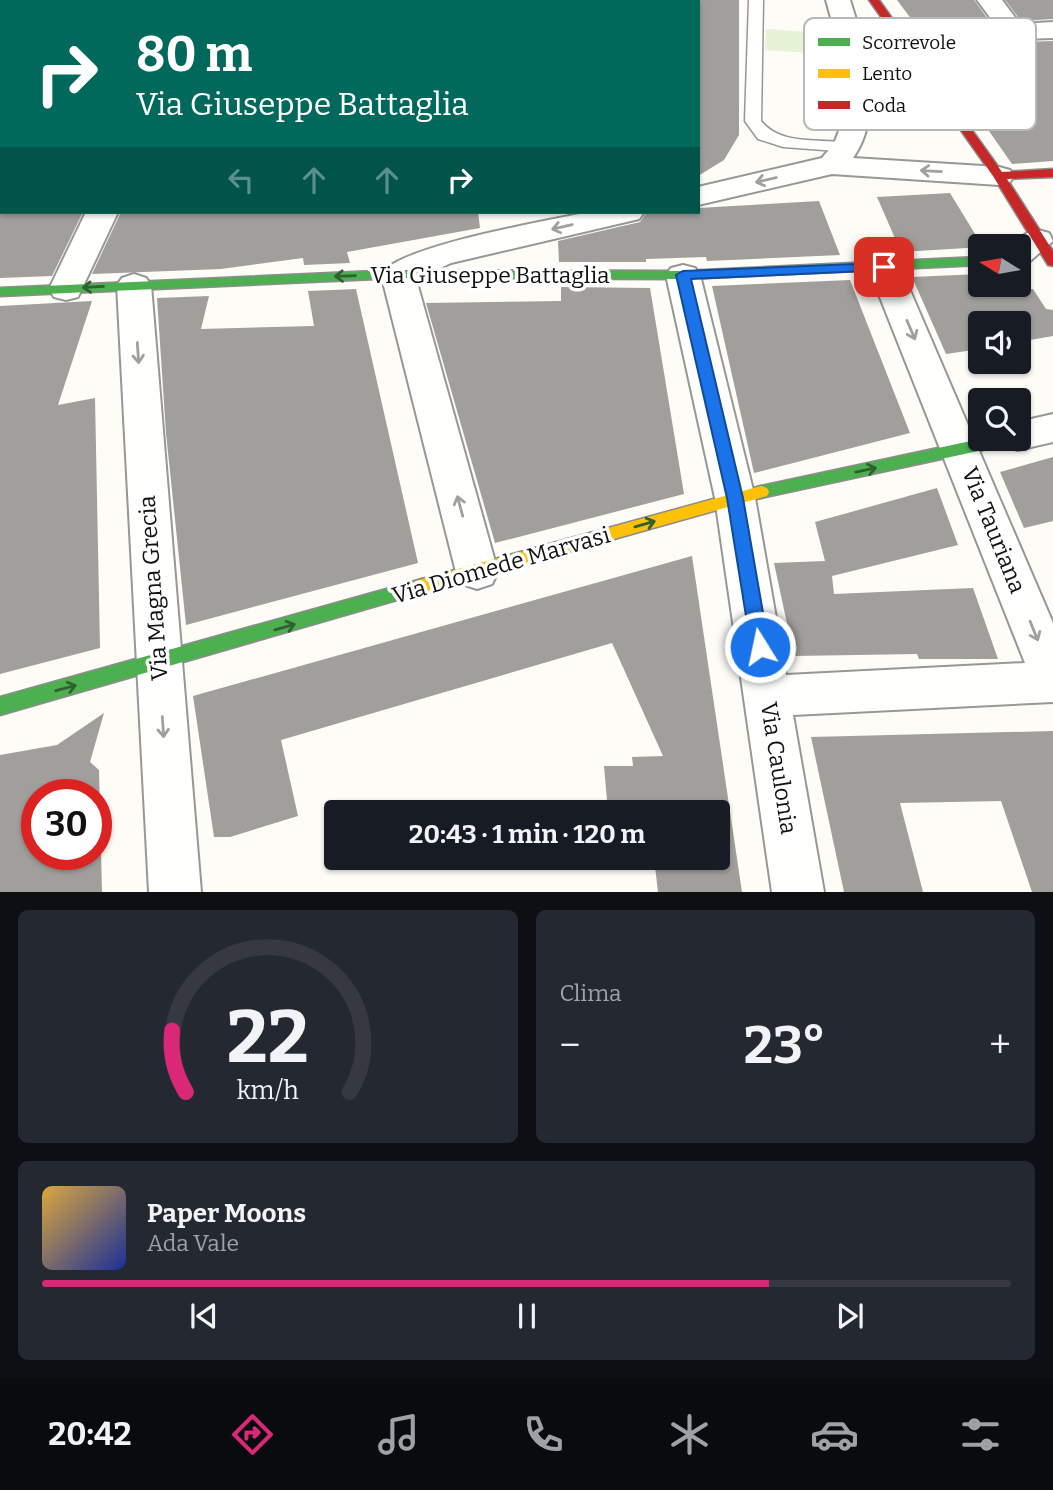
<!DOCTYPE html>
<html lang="it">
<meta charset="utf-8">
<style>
body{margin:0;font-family:Bitter,serif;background:#242831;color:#f1f3f6;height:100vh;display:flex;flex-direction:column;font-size:26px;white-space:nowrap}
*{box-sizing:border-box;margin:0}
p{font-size:23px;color:#9ea1a6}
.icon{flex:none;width:38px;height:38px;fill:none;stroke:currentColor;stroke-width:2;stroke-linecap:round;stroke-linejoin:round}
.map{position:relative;height:892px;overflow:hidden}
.drawer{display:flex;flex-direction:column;gap:18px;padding:18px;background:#0d0f14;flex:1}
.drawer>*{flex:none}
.hud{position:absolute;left:0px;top:0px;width:700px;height:214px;box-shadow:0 2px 5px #0004;background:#00695c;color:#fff;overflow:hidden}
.needle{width:46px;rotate:281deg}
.buttons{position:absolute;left:968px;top:234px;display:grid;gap:14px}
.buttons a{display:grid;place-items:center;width:63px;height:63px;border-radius:7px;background:#171b24;box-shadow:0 2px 5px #0004;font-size:35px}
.speed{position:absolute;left:21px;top:779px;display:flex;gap:14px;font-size:35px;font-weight:700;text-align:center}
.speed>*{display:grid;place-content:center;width:91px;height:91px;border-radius:50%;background:#171b24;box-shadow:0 2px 5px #0004;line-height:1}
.speed .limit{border:10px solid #d22;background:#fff;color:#111}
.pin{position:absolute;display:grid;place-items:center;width:60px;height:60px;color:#fff;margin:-30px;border-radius:14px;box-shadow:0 4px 10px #0006}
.me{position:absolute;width:77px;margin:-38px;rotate:350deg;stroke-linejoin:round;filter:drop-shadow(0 0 5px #0008)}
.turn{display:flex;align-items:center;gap:24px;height:147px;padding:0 21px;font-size:32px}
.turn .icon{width:91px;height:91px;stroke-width:2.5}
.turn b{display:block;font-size:49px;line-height:60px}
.lanes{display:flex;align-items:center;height:66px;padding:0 21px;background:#0003;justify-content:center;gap:35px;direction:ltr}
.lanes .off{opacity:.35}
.big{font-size:52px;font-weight:700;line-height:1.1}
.drawer .widget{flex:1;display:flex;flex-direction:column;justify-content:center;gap:10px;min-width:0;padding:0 24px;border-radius:10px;background:#242831}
.drawer .dial{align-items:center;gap:0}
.dial svg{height:182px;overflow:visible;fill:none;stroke:#363941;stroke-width:7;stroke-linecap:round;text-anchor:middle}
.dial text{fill:#f1f3f6;stroke:none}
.song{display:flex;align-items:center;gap:21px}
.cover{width:84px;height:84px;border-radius:10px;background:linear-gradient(135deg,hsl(40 70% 55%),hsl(230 70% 35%))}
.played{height:7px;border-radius:4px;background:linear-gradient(90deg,#db2777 75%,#363941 75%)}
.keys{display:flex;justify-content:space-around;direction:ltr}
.heat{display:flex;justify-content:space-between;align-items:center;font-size:38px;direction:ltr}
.drawer .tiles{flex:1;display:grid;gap:18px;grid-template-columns:1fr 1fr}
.widget:last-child{grid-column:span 2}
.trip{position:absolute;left:324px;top:800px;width:406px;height:70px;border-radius:7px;background:#171b24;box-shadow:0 2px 5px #0004;font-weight:700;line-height:70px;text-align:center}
.menu{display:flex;height:112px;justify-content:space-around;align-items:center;background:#090b0e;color:#9ea1a6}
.menu .icon{width:49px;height:49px}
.menu .selected{color:#db2777}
.menu b{font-size:32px;color:#f1f3f6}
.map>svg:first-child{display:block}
.green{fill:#e7f3d7}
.building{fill:#a19f9c;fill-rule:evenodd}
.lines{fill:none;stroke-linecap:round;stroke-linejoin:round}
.lane-casing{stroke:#979795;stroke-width:3}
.street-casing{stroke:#979795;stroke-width:4}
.fast-casing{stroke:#8e8d8b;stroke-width:3}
.slow-casing{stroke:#8e8d8b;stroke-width:3}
.jam-casing{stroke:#8e8d8b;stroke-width:3}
.lane{fill:#fffffe;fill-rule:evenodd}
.street{fill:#fffffe;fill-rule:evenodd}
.fast{fill:#4caf50;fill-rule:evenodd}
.slow{fill:#ffc107;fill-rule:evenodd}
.jam{fill:#c62828;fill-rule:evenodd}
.oneway{stroke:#a0a09f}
.oneway2{stroke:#2e6030}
.route{fill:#1a73e8;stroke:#114b97;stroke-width:2}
.labels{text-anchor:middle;stroke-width:7;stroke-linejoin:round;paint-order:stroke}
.street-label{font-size:23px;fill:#111;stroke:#fff}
.key{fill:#fff;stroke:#b8b8b8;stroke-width:2}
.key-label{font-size:19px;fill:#111}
</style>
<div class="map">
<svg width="1053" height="892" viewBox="0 0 1053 892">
<rect width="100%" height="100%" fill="#fdfcf7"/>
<!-- green -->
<path class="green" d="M766,29L834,34L836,55L765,50Z"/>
<!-- building -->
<path class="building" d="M698,0H739V135L724,160L698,176Z
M897,0H974L990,22L915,24Z
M1005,0H1053V19L1021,21Z
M1053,41V161L1012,164L929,45Z
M950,193L983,247L901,252L877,197Z
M819,201L840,255L707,261L706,257L646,259V262H559L558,241L640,222L647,212H698V208Z
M0,212L50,213L83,212L52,276L0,278Z
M121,212H478L480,228L347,252L350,263L304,265L303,258L221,269L92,274Z
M980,274V285H1007L1010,290L1033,289L1046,309L1053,310V336L1018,342V324H980V349L946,354L912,277Z
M850,280L910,433L754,473L712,286Z
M561,287L650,288L684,494L495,543L426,303L561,301Z
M356,289L418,563L186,625L166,433L157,298L209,296L201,329L314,326L308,291Z
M92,301L58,405L95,398L100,648L0,674V306Z
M1053,457V521L1024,528L1000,472Z
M937,488L958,545L832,576L834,594L973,588L998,659H919L917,654L794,656L774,563L825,561L815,522Z
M692,556L742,892H658L654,858H718V812H608L604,766H633L632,757L663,756L612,643L281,740L298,816L230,837H214L193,696Z
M104,713L90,762L99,770L102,892H0V755L57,745ZM37,794H96V854H37Z
M1053,731V892H1032L1001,801L900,803L923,892H844L811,737Z"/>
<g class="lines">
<!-- lane casing -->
<g class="lane-casing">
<path id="lane" d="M749,0H763L761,121C782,147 821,137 851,144L854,148L851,152L783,147L758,139L745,121Z
M0,126H2V136H0Z"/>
</g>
<!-- street casing -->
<g class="street-casing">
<path id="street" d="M46,0H70L45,2Z
M826,0H850L859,29L995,24L977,0H1002L1020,24L1053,22V38L862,44C871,82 877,124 853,158L999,167L1010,170L1014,176L1010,182L999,185L832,174L698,205V187L822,158C826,153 832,147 835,141C853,104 837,37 826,0Z
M0,20H2V36H0Z
M0,76H2L0,95Z
M86,212H118L78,297L66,300L54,297L49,289Z
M588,212H644L639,219L451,263L416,279L498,572L492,584L477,589L462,584L456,572L381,274C401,245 549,221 588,212Z
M1038,230L1049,233L1053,241L1029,262L1018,265V247H1008L1027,233Z
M884,257L896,260L900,267L1053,623V702L793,715L824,892H772L715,498L666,275L671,268L683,265L695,268L700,275L755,498L786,675L1025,663L868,267L872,260Z
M134,274L146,278L151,285L201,892H149L117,285L122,278Z
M1053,414V442L1018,450L1004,446L1001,439H1018V422Z"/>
</g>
<!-- fast casing -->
<g class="fast-casing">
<path id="fast" d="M980,257V265L683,279L398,278L0,296V288L398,270L683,271Z
M980,439H1014L1006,445L761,498L755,496L753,492L755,488L761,486Z
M422,579L428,581L431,586L428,591L0,715V697Z"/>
</g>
<!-- slow casing -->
<g class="slow-casing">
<path id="slow" d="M761,486L767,488L769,492L767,496L422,593L416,591L413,586L416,581L422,579Z"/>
</g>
<!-- jam casing -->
<g class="jam-casing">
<path id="jam" d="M869,0H879L1002,172L1053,169V177L1007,179L1053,251V266L1048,265L993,176Z"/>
</g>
<!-- lane -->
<use href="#lane" class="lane"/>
<!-- street -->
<use href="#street" class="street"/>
<!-- fast -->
<use href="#fast" class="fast"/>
<!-- slow -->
<use href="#slow" class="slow"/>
<!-- jam -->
<use href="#jam" class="jam"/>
</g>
<!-- one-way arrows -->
<defs><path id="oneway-shaft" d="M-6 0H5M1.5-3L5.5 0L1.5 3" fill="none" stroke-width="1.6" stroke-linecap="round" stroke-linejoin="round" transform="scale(1.75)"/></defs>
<g class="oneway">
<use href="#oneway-shaft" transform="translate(931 171) rotate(-177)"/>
<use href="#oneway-shaft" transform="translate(766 180) rotate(167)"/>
<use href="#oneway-shaft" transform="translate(562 227) rotate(167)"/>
<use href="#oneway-shaft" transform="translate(911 330) rotate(67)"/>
<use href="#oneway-shaft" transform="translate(138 353) rotate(86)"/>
<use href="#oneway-shaft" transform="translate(460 506) rotate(-105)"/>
<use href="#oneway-shaft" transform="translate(1034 631) rotate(68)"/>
<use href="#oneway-shaft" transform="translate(163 727) rotate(86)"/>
</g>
<g class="oneway2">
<use href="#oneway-shaft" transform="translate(345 276) rotate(178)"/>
<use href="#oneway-shaft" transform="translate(93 287) rotate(177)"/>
<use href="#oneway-shaft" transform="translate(866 470) rotate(-12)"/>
<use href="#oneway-shaft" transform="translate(645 524) rotate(-16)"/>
<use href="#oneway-shaft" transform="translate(285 627) rotate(-16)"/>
<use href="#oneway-shaft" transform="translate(66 688) rotate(-15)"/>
</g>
<!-- route -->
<path class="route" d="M884,263L891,267L889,270L691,279L743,498L769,647L767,652L760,655L753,652L751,647L727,498L676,275L683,271Z"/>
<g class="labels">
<!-- street labels -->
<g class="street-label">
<text x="490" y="283">Via Giuseppe Battaglia</text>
<text transform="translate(994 530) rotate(68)" y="8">Via Tauriana</text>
<text transform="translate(501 565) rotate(-16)" y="8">Via Diomede Marvasi</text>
<text transform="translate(153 588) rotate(-94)" y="8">Via Magna Grecia</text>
<text transform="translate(779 768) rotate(81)" y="8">Via Caulonia</text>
</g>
</g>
<!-- legend -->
<rect x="804" y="18" width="232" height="112" rx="10" class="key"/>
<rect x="818" y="38" width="32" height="8" fill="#4caf50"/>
<rect x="818" y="69" width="32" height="9" fill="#ffc107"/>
<rect x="818" y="101" width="32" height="8" fill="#c62828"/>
<g class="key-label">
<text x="862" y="49">Scorrevole</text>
<text x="862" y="80">Lento</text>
<text x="862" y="112">Coda</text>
</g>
</svg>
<div class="buttons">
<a><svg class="needle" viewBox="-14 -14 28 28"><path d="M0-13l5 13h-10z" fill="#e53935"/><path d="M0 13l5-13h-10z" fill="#9ea1a6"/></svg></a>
<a><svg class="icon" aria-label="sound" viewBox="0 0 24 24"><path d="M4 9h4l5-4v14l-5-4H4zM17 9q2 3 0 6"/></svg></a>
<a><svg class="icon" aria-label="search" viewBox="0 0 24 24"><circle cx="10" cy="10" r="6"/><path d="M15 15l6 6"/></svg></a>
</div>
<div class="speed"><div class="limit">30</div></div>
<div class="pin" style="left:884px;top:267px;background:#d93025"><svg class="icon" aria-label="arrive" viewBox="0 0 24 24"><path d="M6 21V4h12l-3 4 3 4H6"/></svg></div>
<svg class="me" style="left:760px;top:647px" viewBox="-20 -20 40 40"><circle r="17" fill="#1a73e8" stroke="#fff" stroke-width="3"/><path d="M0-11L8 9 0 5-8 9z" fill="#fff"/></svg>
<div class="trip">20:43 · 1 min · 120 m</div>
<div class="hud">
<div class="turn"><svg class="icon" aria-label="right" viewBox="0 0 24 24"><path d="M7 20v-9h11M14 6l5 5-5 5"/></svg><div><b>80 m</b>Via Giuseppe Battaglia</div></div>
<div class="lanes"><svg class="icon off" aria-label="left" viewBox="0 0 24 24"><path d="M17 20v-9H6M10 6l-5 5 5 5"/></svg><svg class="icon off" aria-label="ahead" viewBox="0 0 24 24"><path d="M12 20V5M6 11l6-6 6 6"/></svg><svg class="icon off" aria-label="ahead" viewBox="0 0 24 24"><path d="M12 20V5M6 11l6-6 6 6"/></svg><svg class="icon" aria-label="right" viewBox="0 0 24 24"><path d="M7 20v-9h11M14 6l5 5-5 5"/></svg></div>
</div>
</div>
<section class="drawer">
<div class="tiles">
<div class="widget dial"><svg viewBox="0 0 100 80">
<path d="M14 69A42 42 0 1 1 86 69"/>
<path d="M14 69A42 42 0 0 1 8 42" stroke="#db2777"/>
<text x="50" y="56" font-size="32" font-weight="700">22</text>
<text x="50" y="72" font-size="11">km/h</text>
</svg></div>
<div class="widget"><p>Clima</p>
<div class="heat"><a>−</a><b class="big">23°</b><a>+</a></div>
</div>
<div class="widget">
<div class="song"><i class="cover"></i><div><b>Paper Moons</b><p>Ada Vale</p></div></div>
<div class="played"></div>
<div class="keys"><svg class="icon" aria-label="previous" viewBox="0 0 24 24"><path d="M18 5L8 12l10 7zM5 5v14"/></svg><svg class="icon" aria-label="pause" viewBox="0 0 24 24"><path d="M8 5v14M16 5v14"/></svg><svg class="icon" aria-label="next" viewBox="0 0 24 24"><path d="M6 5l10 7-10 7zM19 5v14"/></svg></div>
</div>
</div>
</section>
<nav class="menu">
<b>20:42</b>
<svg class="icon selected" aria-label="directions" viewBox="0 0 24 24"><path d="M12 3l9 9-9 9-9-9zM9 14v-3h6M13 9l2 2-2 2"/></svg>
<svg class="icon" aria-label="music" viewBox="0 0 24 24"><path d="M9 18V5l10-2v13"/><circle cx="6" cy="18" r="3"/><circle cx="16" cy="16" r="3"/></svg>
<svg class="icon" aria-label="phone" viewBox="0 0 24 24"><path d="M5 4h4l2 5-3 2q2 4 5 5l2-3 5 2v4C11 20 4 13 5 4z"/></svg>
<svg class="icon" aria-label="climate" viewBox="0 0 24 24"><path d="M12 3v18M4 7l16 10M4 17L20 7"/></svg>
<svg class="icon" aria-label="car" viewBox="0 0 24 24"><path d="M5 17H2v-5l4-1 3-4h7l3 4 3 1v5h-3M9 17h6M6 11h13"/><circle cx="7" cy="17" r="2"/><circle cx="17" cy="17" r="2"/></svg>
<svg class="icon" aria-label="filters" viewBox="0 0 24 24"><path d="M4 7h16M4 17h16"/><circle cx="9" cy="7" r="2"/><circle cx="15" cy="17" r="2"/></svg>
</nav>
